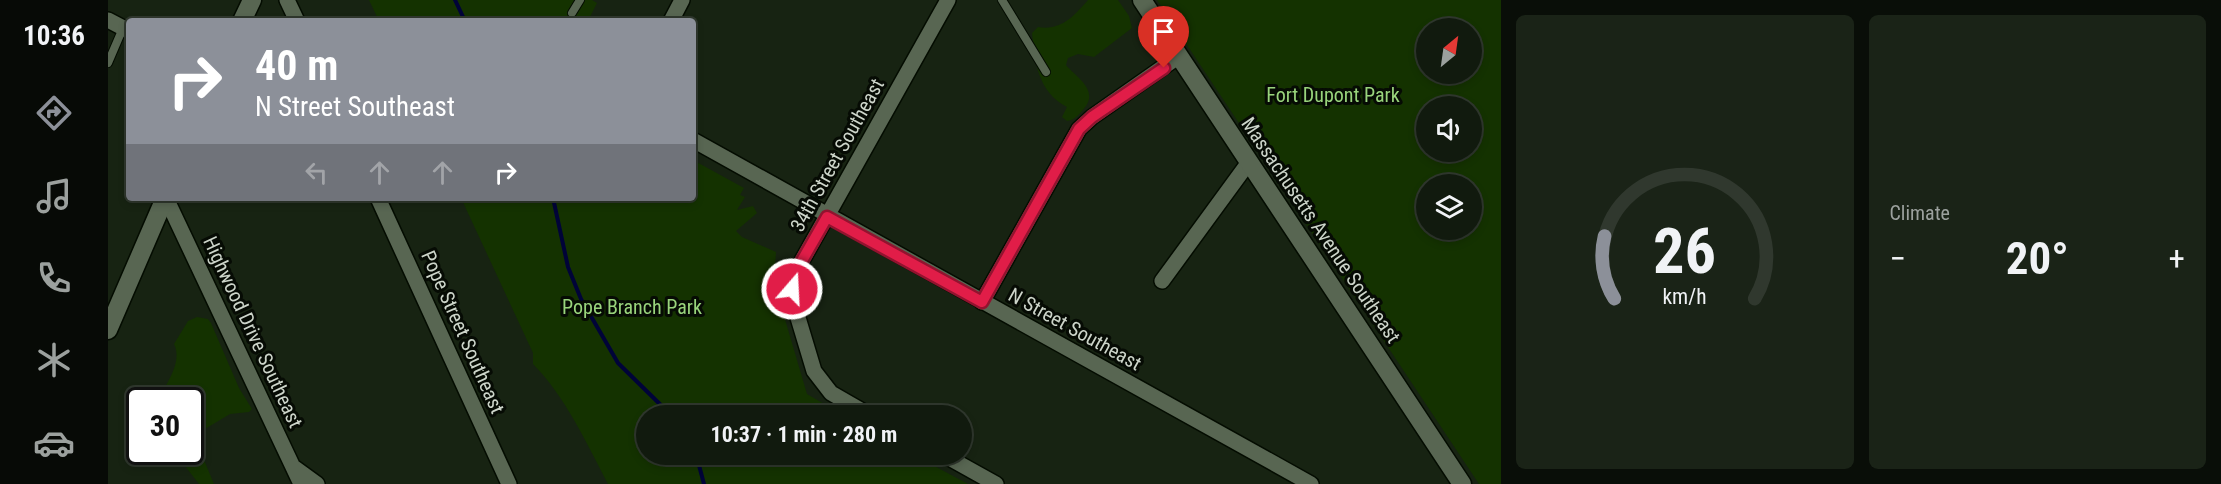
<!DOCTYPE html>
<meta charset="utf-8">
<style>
body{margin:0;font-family:"Roboto Condensed",sans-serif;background:#1a2317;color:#f1f3f6;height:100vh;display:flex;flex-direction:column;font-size:22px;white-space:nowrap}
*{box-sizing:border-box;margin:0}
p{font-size:20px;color:#9ca19e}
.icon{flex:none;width:33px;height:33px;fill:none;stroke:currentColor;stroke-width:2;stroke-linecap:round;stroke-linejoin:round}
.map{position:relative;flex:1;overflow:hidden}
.panel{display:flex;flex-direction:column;gap:15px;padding:15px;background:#090e08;width:720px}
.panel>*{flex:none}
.top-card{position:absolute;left:18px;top:18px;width:570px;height:183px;border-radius:6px;box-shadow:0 3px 9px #0003,0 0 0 2px #30382e;background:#8c9099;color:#fff;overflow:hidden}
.needle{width:39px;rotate:29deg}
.controls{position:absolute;left:1308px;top:18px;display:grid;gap:12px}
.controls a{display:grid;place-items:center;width:66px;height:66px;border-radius:50%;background:#111a0e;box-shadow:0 3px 9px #0003,0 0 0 2px #30382e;font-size:30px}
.speed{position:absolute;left:18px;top:387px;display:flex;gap:12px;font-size:30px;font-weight:700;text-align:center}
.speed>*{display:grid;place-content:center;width:78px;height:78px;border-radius:50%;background:#111a0e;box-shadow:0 3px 9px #0003,0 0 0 2px #30382e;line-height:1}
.speed .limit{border:3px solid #111;border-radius:9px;background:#fff;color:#111}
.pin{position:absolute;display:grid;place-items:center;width:51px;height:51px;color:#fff;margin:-62px -26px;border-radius:50% 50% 50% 0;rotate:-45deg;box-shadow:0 0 6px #0007}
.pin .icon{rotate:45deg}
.me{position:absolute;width:66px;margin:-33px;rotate:19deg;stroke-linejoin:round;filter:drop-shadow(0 0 4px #0008)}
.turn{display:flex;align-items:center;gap:21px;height:126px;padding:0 30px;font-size:27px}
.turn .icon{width:78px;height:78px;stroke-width:2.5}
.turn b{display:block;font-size:42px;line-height:51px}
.lanes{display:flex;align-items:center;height:57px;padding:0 30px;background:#0003;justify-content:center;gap:30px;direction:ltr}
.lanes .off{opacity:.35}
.big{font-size:45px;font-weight:700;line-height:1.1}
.panel .widget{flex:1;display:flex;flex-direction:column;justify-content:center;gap:9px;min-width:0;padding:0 21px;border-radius:9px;background:#1a2317}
.panel .dial{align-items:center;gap:0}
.dial svg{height:156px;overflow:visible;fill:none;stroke:#30382e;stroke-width:7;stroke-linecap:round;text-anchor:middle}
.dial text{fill:#f1f3f6;stroke:none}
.heat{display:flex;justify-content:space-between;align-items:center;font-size:33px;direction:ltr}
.panel .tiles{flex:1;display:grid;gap:15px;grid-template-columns:repeat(2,1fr)}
.trip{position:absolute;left:528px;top:405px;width:336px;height:60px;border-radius:30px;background:#111a0e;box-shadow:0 3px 9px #0003,0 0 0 2px #30382e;font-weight:700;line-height:60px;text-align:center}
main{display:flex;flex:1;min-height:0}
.menu{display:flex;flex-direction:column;width:108px;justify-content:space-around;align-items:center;background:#070a06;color:#9ca19e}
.menu .icon{width:42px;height:42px}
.menu .active{color:#8c9099}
.menu b{font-size:27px;color:#f1f3f6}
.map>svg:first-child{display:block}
.green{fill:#143200;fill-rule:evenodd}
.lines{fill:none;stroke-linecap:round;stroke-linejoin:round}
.stream{stroke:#000338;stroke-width:4}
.lane-casing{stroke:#040c01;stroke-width:10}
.street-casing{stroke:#040c01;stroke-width:18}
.secondary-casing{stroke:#040c01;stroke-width:21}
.lane{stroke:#586652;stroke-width:8}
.street{stroke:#586652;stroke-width:15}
.secondary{stroke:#586652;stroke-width:18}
.route-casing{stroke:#92132f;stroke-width:15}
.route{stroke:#e11d48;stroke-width:10}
.labels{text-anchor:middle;stroke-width:6;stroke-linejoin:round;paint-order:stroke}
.park-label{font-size:20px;fill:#99d47c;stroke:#060b04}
.street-label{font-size:20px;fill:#cdd5ca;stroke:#060b04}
</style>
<main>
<nav class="menu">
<b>10:36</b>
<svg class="icon active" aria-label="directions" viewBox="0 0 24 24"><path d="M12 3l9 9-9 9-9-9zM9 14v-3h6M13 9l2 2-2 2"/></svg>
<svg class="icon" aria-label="music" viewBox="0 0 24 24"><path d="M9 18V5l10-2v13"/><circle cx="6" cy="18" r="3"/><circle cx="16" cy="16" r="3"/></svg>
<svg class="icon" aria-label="phone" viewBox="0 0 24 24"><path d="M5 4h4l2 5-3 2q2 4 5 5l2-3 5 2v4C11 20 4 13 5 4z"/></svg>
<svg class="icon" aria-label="climate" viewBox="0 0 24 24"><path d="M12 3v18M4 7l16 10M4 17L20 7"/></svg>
<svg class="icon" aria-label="car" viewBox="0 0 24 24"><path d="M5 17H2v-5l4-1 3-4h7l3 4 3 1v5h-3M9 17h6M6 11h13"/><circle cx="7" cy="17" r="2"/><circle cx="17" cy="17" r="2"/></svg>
</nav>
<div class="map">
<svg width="1393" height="484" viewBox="0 0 1393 484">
<rect width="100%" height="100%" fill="#172312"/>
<!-- green -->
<path class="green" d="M261,0H484L489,3L480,21H271Z
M980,0H1010L1021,16L1024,28L986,57L970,54L960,58L958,65C970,79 993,91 974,111C970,116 966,120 959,121L954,117L959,107C930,92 927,63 924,33L930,27C953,31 966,16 980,0Z
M1049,0H1393V484H1371ZM1364,28V74H1318V28ZM1364,106V152H1318V106ZM1364,184V230H1318V184Z
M585,160L636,188L632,195L637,197L629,210L645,206L649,213L628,231L634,237L668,252L666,282L699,394L735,415L538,416V454L806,455L860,484H500C479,444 457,396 425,364V353L353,198H585Z
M89,317L100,319L103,323L131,388L144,409L141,412L122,414L97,429L91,448L106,484H91L66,452H82V400H50C58,384 75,362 66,344L80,321Z"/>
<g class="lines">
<!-- stream -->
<path class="stream" d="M347,0L357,21
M445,198L460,267L473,299L510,363L564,416
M588,454L596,484"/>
<!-- lane casing -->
<g class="lane-casing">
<path id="lane" d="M894,0L938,72
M464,13L472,0
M0,63L15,28"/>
</g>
<!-- street casing -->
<g class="street-casing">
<path id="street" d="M179,0L189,21
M0,20L21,31
M563,21L574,0
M585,140L1203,484
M58,198L193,484
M270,198L401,484
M1054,281L1141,162
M874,302L971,129L984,117L1071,56
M763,416L723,393L706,371L685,301V283L691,266L840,0
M834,454L888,484
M187,468L209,484"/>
</g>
<!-- secondary casing -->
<g class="secondary-casing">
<path id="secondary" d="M1034,0L1354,484
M134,21L144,0
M0,330L57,198"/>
</g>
<!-- lane -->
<use href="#lane" class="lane"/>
<!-- street -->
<use href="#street" class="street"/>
<!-- secondary -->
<use href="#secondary" class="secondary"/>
</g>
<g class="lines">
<!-- route casing -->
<g class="route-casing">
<path id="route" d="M684,289L691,266L719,217L874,302L971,129L984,117L1056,68"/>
</g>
<!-- route -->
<use href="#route" class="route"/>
</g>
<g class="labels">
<!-- park labels -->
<g class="park-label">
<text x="1225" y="102">Fort Dupont Park</text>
<text x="524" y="314">Pope Branch Park</text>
</g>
<!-- street labels -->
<g class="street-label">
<text transform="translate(729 155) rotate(-61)" y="7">34th Street Southeast</text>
<text transform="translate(1213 230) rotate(56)" y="7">Massachusetts Avenue Southeast</text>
<text transform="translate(967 329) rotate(29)" y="7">N Street Southeast</text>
<text transform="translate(145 332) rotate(65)" y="7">Highwood Drive Southeast</text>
<text transform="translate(355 332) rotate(66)" y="7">Pope Street Southeast</text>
</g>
</g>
</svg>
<div class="controls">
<a><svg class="needle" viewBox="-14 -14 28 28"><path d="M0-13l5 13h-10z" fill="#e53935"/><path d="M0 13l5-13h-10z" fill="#9ca19e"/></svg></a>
<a><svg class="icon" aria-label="sound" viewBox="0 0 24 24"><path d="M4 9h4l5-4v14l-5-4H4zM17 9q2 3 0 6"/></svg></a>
<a><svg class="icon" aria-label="layers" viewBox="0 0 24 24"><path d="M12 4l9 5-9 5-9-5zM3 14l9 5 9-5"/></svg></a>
</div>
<div class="speed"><div class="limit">30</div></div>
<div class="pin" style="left:1056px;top:68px;background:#d93025"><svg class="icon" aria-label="arrive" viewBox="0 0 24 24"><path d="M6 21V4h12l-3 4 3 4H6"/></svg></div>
<svg class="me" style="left:684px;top:289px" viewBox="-20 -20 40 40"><circle r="17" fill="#e11d48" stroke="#fff" stroke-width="3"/><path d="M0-11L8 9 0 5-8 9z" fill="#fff"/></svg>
<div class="trip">10:37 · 1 min · 280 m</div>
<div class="top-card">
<div class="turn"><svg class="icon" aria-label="right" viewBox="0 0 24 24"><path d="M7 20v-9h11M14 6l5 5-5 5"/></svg><div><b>40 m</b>N Street Southeast</div></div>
<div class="lanes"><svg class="icon off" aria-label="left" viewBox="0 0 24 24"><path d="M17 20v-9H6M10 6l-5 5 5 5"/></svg><svg class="icon off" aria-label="ahead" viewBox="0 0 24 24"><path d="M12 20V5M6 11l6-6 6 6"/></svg><svg class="icon off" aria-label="ahead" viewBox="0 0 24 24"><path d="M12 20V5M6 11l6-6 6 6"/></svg><svg class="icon" aria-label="right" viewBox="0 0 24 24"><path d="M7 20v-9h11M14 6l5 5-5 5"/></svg></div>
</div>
</div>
<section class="panel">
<div class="tiles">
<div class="widget dial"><svg viewBox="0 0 100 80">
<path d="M14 69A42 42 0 1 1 86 69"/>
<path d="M14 69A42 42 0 0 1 9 37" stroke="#8c9099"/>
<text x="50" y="56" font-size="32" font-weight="700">26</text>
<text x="50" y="72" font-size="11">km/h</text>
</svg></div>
<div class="widget"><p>Climate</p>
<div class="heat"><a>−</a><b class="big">20°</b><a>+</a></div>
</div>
</div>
</section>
</main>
